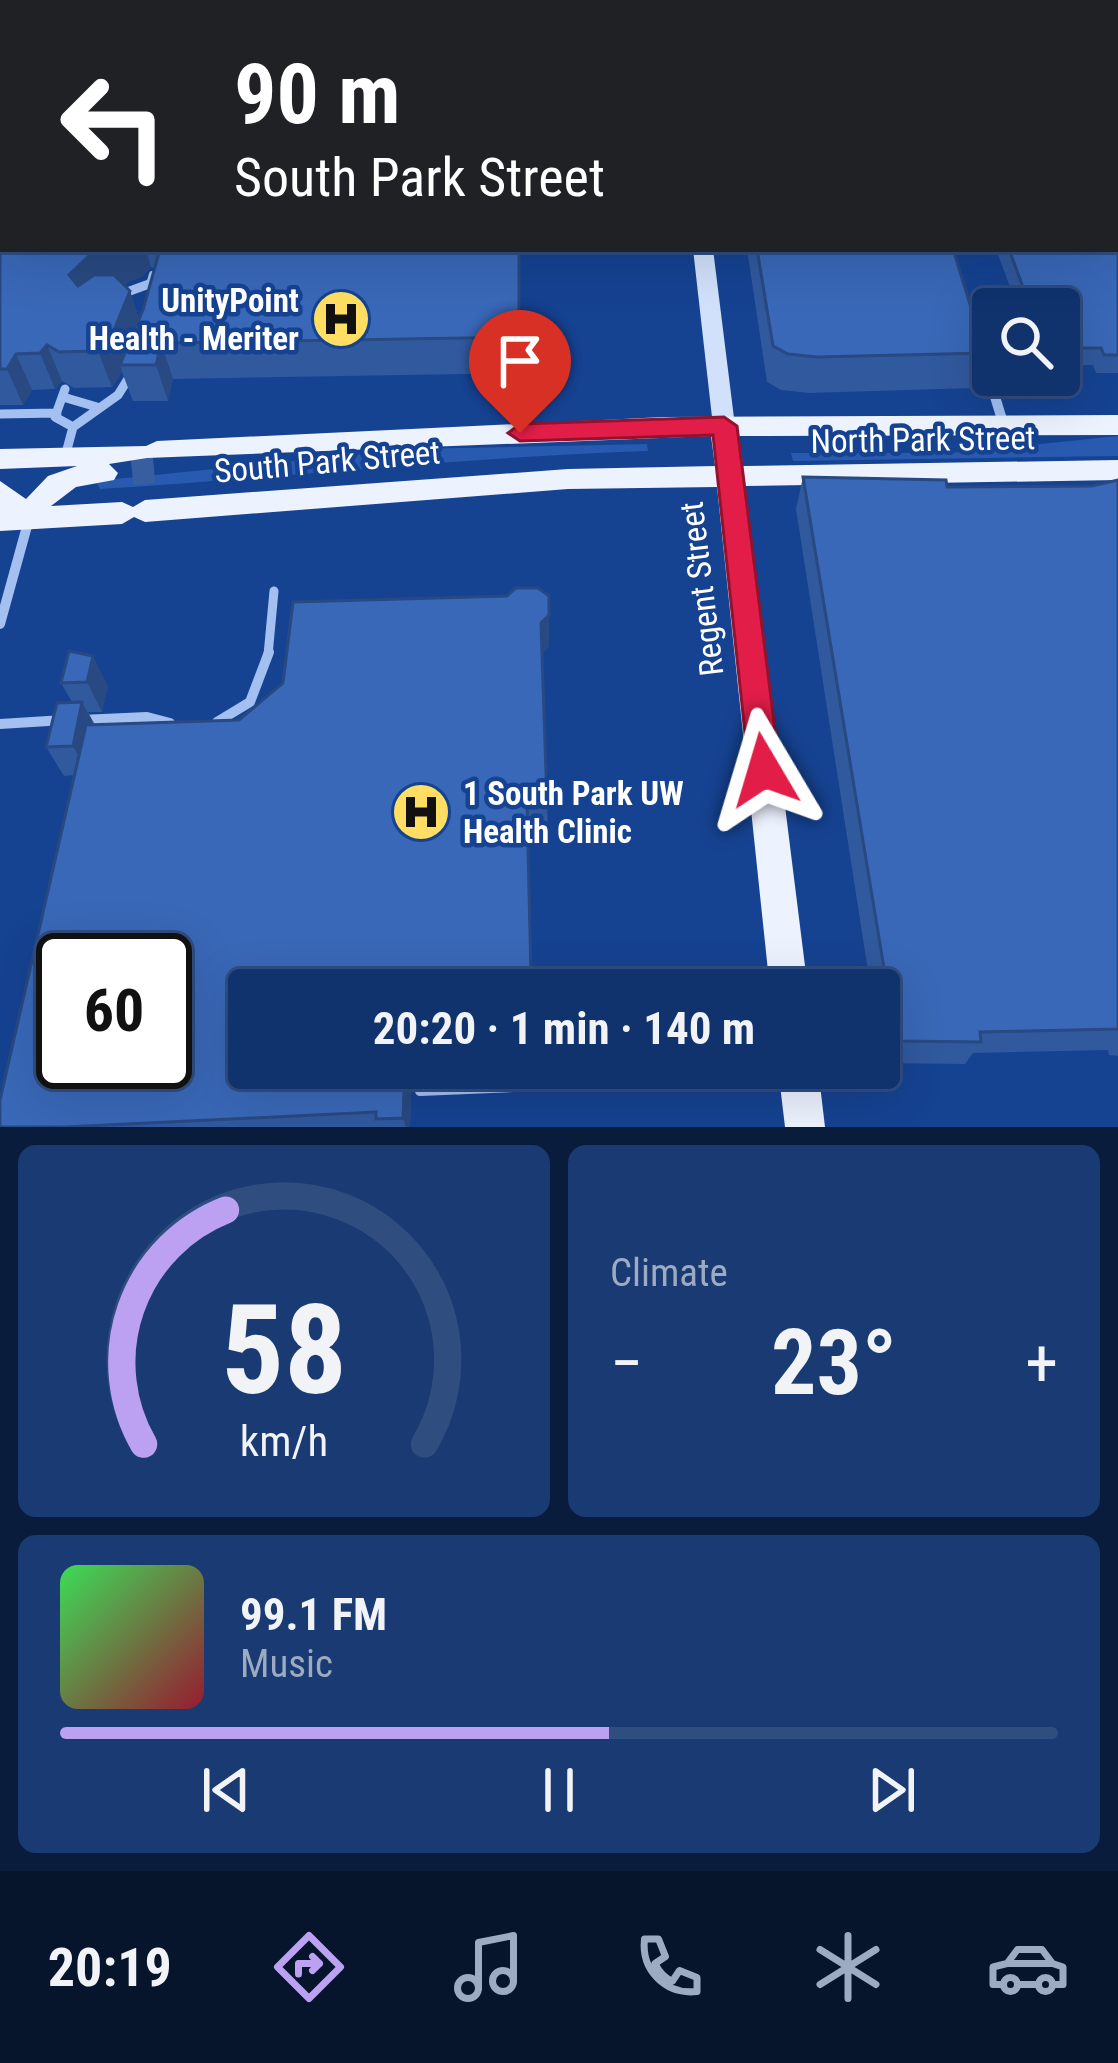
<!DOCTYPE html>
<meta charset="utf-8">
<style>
body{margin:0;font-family:"Roboto Condensed",sans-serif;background:#193a72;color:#f1f3f6;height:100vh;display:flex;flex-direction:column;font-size:45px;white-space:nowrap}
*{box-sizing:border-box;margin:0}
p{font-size:39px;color:#9caac2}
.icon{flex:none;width:66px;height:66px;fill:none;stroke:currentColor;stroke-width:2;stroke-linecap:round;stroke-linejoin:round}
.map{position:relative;height:1127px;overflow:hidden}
.sheet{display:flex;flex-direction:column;gap:18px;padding:18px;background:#091c3c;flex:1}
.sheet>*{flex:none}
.guide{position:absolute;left:0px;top:0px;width:1119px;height:252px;box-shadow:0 12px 48px #0002,0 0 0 3px #304d80;background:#202124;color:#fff;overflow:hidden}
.tools{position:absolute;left:972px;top:288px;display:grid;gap:24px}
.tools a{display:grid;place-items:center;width:108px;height:108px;border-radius:12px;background:#10326d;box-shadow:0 12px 48px #0002,0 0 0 3px #304d80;font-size:60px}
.speed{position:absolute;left:36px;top:933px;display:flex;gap:24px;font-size:60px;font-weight:700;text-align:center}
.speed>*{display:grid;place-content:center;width:156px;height:156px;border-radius:50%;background:#10326d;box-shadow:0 12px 48px #0002,0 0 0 3px #304d80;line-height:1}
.speed .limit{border:6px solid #111;border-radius:18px;background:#fff;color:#111}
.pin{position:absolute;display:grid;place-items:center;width:102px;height:102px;color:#fff;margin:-123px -51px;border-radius:50% 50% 50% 0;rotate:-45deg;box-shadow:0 0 12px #0007}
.pin .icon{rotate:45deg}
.me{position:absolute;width:132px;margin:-66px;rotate:353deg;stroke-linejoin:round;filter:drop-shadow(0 0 9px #0008)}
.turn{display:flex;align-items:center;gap:42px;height:252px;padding:0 36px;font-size:54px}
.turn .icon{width:156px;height:156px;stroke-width:2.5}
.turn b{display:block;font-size:84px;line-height:102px}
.big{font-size:90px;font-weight:700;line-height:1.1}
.sheet .widget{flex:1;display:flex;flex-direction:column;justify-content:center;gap:18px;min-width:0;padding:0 42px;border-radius:18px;background:#193a72}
.sheet .dial{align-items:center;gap:0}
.dial svg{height:312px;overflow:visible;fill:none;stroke:#304d80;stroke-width:7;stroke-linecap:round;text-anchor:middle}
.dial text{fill:#f1f3f6;stroke:none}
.song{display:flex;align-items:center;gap:36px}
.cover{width:144px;height:144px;border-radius:18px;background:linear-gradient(135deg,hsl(130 70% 55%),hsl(350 70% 35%))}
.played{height:12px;border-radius:6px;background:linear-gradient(90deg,#bca0f2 55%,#304d80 55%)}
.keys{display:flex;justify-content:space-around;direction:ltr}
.heat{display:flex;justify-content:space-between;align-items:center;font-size:66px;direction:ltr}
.sheet .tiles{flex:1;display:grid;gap:18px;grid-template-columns:1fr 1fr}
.widget:last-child{grid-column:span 2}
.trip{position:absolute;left:228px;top:969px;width:672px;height:120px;border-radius:12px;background:#10326d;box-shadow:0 12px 48px #0002,0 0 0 3px #304d80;font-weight:700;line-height:120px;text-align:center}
.tab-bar{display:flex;height:192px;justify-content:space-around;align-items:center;background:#06142c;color:#9caac2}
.tab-bar .icon{width:84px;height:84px}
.tab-bar .on{color:#bca0f2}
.tab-bar b{font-size:54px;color:#f1f3f6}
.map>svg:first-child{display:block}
.green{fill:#285ab0}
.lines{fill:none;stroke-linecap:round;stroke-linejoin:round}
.primary-tunnel{stroke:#385ea2;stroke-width:28;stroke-dasharray:28 14;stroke-linecap:butt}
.service-far2{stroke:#a3c0f1;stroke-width:6}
.service-far1{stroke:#a3c0f1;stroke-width:9}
.service{stroke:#a3c0f1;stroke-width:10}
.minor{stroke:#a3c0f1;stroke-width:10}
.secondary{fill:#d1e0fb;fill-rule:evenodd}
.primary{fill:#edf2ff;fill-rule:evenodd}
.wall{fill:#31599e;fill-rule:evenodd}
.shaded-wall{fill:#284981}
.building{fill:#3968b8;stroke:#284981;stroke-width:3;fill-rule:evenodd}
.route{fill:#e11d48;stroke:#92132f;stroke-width:3}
.labels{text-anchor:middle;stroke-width:9;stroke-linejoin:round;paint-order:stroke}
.poi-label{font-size:33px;font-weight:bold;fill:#fff;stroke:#154291;text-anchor:end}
.street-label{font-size:33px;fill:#fff;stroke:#154291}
</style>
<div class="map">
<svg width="1118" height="1127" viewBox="0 0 1118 1127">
<rect width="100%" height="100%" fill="#154291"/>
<!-- green -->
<path class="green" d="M1118,436V456L793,461L791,453H951Z
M647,444L648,451C465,457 283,478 100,489L96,481L412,449Z"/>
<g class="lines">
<!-- primary-tunnel -->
<path class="primary-tunnel" d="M132,471L154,469"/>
<!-- service-far2 -->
<path class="service-far2" d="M141,287L149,284L152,274"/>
<!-- service-far1 -->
<path class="service-far1" d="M119,295L149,284
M65,389L55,417L73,427
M63,397L97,407
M0,414L57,413
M65,457L73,427L118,395L133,371
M268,655L274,591"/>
<!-- service -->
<path class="service" d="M81,720L147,717L170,723
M217,722L250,702L269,652
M0,724L64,720
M420,1091L637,1082"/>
<!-- minor -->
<path class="minor" d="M980,348L1004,426
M0,624L29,519"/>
<!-- secondary -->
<path class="secondary" d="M667,0H683V3H667Z
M693,249H713L735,426L724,434L713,426Z"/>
<!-- primary -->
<path class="primary" d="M1118,415V435L739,436L743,466L1118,460V480L745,486L808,990H770L717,487L568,489L145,522L134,517L122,524L0,531V481L26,499L48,476L77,466L0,469V449L146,446L157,441L664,417ZM711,436L715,466L568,469L145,500L133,507L122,502L51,506L76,487L114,480L118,473L109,464L147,458Z
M778,1068H818L825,1127H785Z"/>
</g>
<!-- wall -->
<path class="wall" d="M47,0H177L176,3H3V105H0V2Z
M778,0H849L848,3H778Z
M904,0H1055L1057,3H905Z
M1099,0H1118V35L1116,32V3H1100Z
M0,148L3,249H519L520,373L173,379L168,401H133L122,372L112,387L74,388L62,381L55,389L32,390L23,405H0ZM151,267L155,269L139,319L130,291L123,284L143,276Z
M1118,171V373H1096L1093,365H1059V309H1018L996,249H1116Z
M747,249H953L985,353L973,388L809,393L781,390L767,382Z
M803,477L947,487L1092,486L1118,480V1056L1109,1055L1108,1050L973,1053L965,1064L882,1063L879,1041V990H871L796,509Z
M549,646L542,653L548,830L528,831L532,990H249V1068H412L410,1127H0L75,775L64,776L46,747L72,702L61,683L69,651L108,686L102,712H88L95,725L239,720Z"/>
<!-- shaded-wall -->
<path class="shaded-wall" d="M158,0H177L176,3H157Z
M107,249H146L151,267L143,276L103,291L82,311L69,275L90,255Z
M130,291L142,327L120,365L122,372L112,387L98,351Z
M161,343L173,379L168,401L156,365Z
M47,345L62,381L55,389L40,353Z
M16,354L32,390L23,405L7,369Z
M549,615V646L541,653V623Z
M93,656L108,686L102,712L87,682Z
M82,702L98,732L89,775L73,746Z
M405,1068H412L410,1127H406L403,1118Z"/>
<!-- building -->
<path class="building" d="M47,0H158L157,3H3V72H0V2Z
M518,0H623V3H518Z
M921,0H1055L1057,3H922Z
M0,148H3V249H107L90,255L69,275L78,286L94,275H114L130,291L114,330L98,351L59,352L47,345L40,353L16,354L7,369H0Z
M1116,167L1118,171V355H1104L1101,348H1059V309H1031L1009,249H1116Z
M160,249H519V337L161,343L156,365H120L143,310Z
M757,249H953L985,353L817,357L788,354L773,346Z
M803,477L946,480L947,487L1092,486L1118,480V1029L980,1032L981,1042L896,1041Z
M516,588H538L549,596V615L541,623L547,803L527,804L531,976L518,977V990H249V1068H405L403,1118L376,1119V1112L65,1127H0V1100L86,725L239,720L283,683L293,602L507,596ZM63,960H165V1062H63Z
M69,651L93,656L87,682L61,683Z
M82,702L73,746L46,747L57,703Z"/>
<!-- route -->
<path class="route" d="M724,417L737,426L780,770L775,780L764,784L753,780L749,770L713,435L520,441L508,433L520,424Z"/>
<!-- icons -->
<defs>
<g id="hospital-disc" transform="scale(3)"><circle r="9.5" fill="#ffde63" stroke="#154291"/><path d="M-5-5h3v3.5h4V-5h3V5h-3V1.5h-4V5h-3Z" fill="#111"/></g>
</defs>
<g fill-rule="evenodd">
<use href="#hospital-disc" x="341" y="319"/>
<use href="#hospital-disc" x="421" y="812"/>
</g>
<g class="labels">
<!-- poi labels -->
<g class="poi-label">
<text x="299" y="312">UnityPoint<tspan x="299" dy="38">Health - Meriter</tspan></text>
<text x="463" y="805" text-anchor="start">1 South Park UW<tspan x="463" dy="38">Health Clinic</tspan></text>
</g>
<!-- street labels -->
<g class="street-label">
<text transform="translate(923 439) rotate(-1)" y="12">North Park Street</text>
<text transform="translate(327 461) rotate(-5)" y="12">South Park Street</text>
<text transform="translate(701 589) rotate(-97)" y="12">Regent Street</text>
</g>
</g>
</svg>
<div class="tools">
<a><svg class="icon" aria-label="search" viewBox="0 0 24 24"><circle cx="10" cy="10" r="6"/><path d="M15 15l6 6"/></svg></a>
</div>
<div class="speed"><div class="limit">60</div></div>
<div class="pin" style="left:520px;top:433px;background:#d93025"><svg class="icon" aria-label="arrive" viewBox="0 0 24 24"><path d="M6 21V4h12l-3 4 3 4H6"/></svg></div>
<svg class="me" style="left:764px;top:770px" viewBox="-20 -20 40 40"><path d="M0-17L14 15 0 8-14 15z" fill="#e11d48" stroke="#fff" stroke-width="4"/></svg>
<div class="trip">20:20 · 1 min · 140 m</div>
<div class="guide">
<div class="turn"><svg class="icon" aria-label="left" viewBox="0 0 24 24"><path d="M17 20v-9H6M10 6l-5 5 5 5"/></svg><div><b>90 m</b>South Park Street</div></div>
</div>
</div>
<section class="sheet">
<div class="tiles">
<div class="widget dial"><svg viewBox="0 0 100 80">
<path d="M14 69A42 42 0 1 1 86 69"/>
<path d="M14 69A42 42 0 0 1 35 9" stroke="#bca0f2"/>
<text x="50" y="56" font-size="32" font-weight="700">58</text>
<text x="50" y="72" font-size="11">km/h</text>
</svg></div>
<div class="widget"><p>Climate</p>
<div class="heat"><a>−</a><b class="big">23°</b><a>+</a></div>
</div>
<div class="widget">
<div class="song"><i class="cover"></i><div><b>99.1 FM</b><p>Music</p></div></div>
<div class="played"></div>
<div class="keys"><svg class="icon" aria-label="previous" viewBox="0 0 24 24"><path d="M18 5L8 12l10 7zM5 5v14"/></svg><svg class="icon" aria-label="pause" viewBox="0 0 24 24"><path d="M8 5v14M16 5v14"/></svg><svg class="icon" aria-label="next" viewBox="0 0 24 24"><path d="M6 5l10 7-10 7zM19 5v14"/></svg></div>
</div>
</div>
</section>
<nav class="tab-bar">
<b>20:19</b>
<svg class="icon on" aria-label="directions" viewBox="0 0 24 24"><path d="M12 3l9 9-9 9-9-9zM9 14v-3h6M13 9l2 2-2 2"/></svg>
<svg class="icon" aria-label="music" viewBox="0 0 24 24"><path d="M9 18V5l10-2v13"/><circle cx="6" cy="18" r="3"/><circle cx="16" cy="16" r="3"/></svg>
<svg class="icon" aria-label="phone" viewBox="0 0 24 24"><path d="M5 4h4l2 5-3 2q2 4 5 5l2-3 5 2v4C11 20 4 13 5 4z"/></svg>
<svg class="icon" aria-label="climate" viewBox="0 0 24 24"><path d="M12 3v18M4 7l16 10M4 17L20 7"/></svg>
<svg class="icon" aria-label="car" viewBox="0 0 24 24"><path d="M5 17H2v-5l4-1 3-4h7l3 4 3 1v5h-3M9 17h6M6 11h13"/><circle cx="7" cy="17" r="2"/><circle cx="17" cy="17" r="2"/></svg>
</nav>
